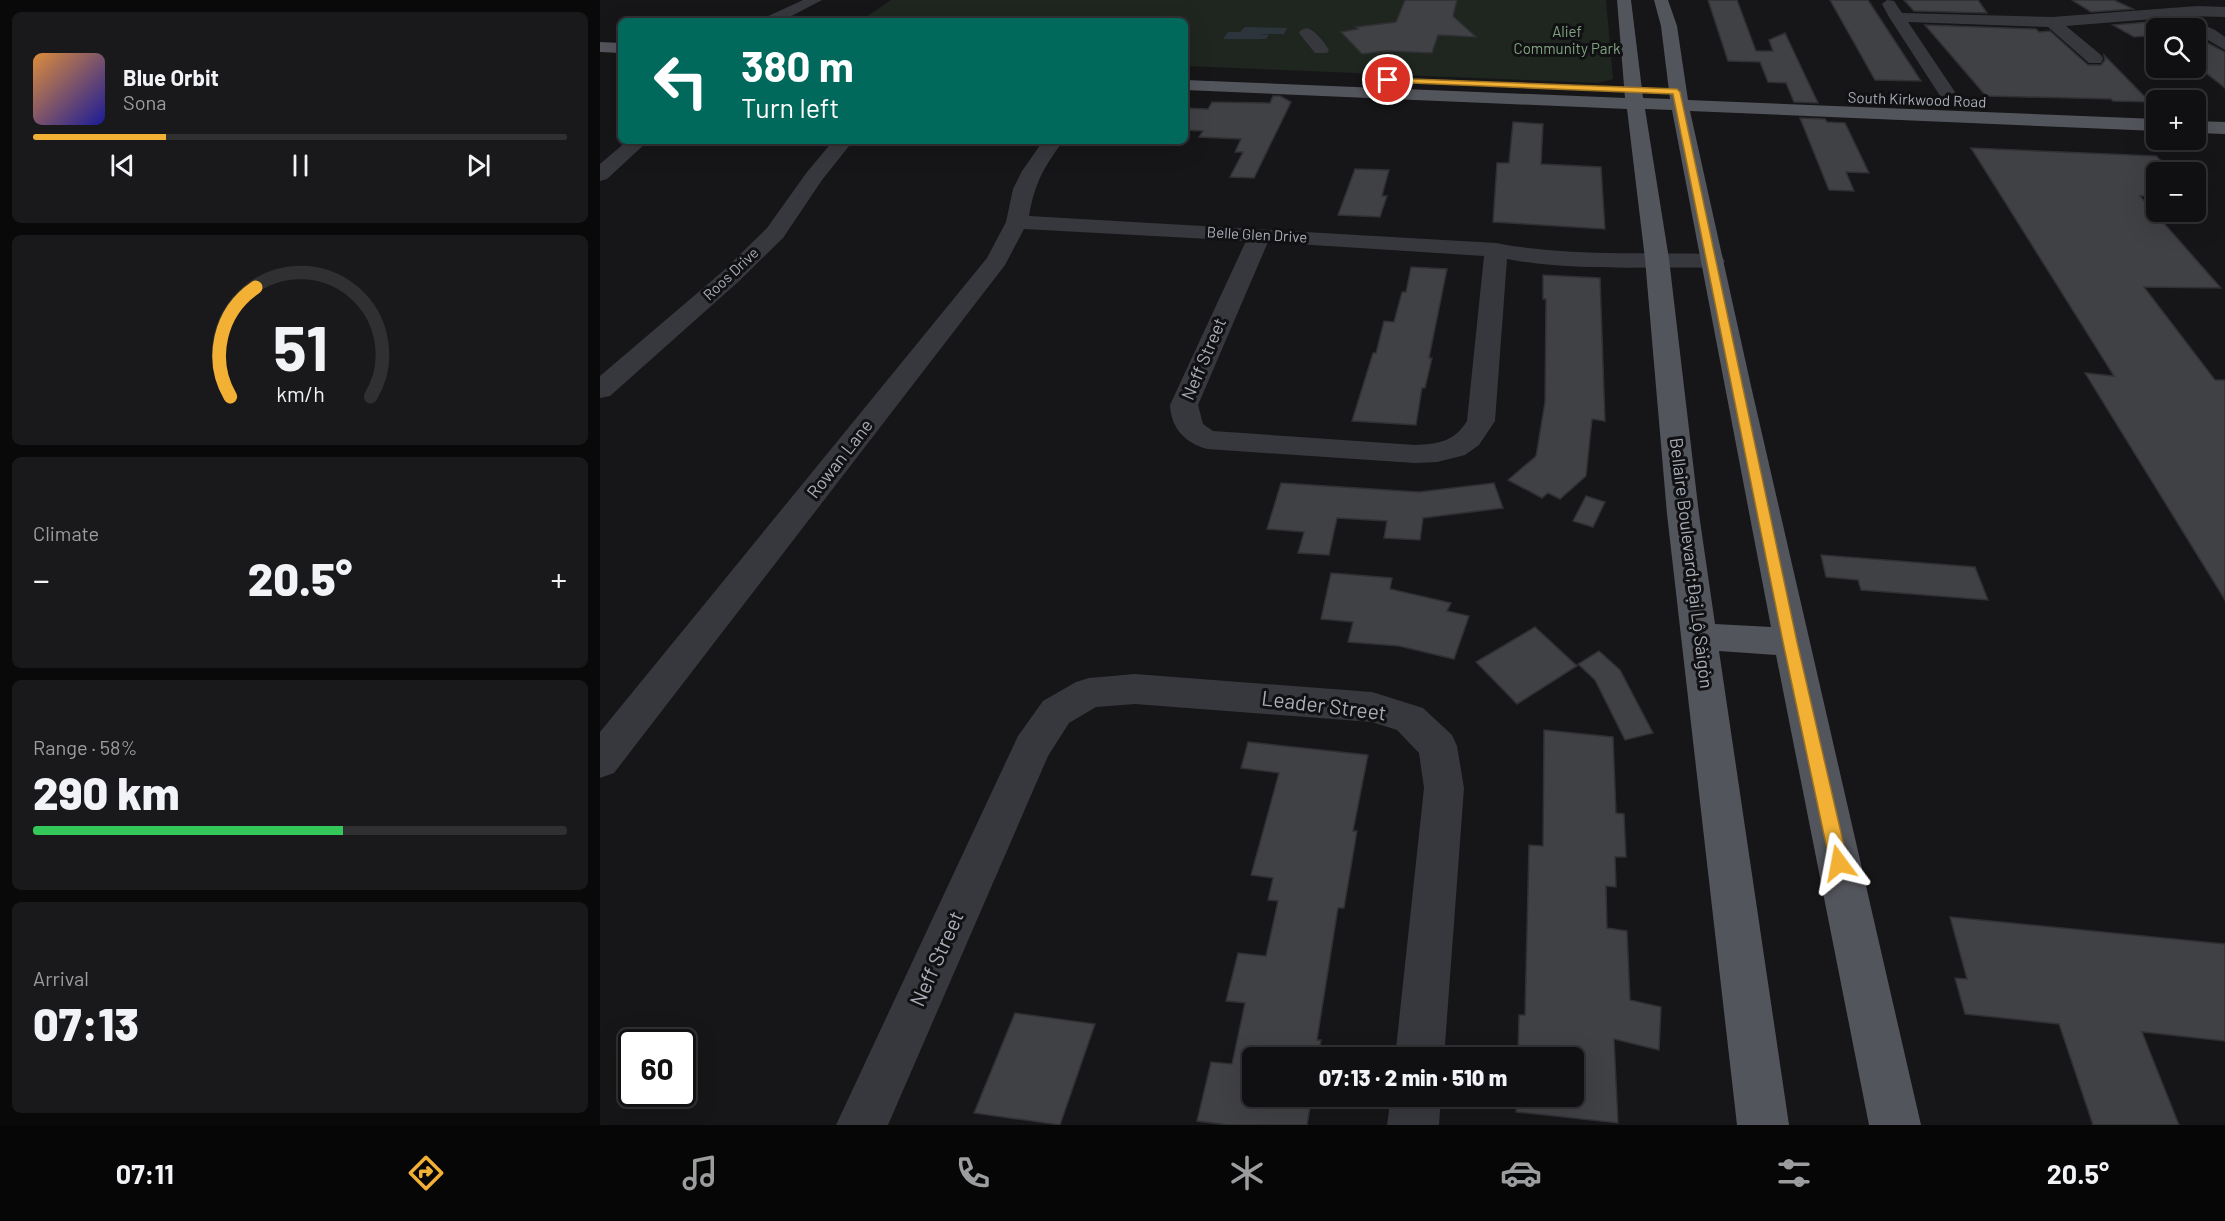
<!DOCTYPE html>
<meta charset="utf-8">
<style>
body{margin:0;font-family:Barlow,sans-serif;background:#19191b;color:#f1f3f6;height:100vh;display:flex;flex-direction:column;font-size:22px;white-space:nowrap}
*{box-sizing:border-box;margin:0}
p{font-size:20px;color:#9c9d9f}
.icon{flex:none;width:33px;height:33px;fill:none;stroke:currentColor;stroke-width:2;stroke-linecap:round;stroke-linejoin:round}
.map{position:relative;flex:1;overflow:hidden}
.panel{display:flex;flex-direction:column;gap:12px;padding:12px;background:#09090a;width:600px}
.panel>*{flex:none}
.hud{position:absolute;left:18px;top:18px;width:570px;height:126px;border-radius:9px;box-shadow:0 6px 24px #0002,0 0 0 2px #303032;background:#00695c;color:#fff;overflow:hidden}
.buttons{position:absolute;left:1546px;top:18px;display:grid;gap:12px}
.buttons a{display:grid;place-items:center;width:60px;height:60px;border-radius:9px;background:#101012;box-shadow:0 6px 24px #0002,0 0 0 2px #303032;font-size:30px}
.speed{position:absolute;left:18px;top:1029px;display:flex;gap:12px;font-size:30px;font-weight:700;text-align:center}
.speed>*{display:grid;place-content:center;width:78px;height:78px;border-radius:50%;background:#101012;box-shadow:0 6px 24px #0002,0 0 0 2px #303032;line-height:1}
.speed .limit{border:3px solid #111;border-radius:9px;background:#fff;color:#111}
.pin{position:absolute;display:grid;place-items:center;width:51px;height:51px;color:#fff;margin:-26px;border:3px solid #fff;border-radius:50%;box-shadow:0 2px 6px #0007}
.me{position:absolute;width:66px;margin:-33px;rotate:347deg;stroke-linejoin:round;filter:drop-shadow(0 0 4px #0008)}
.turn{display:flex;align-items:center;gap:21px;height:126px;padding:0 24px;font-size:27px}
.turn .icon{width:78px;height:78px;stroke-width:2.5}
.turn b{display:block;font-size:42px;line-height:51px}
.big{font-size:45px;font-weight:800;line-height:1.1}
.panel .tile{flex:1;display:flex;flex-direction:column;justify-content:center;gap:9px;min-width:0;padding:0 21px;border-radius:9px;background:#19191b}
.panel .dial{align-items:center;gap:0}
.dial svg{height:156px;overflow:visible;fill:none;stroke:#303032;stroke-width:7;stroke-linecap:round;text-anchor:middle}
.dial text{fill:#f1f3f6;stroke:none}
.song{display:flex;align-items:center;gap:18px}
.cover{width:72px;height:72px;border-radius:9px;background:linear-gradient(135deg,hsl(30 70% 55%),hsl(240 70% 35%))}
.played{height:6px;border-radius:3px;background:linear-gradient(90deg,#f2b134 25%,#303032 25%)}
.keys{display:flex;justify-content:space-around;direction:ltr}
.heat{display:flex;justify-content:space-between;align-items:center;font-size:33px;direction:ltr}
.charge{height:9px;border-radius:4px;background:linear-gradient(90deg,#34c759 58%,#303032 0)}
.trip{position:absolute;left:642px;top:1047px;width:342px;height:60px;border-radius:9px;background:#101012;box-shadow:0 6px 24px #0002,0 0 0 2px #303032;font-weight:800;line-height:60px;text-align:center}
.tab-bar{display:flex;height:96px;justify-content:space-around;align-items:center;background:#060607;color:#9c9d9f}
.tab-bar .icon{width:42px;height:42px}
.tab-bar .on{color:#f2b134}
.tab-bar b{font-size:27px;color:#f1f3f6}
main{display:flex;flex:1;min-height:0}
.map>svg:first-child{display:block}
.green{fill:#1e261f}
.water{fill:#2c353c}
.building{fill:#404145;stroke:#303034;stroke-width:1.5}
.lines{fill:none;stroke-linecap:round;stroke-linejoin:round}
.minor{fill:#37383d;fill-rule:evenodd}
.major{fill:#53555c;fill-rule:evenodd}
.route{fill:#f2b134;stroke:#9d7322;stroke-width:1.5}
.labels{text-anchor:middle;stroke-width:6;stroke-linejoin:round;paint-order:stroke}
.far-park-label{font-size:15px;fill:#7fa381;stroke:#111113}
.far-street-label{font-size:15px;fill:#a8adb8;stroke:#111113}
.street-label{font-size:18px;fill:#a8adb8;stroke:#111113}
.near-street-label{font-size:21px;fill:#a8adb8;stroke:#111113}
</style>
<main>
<section class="panel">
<div class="tile">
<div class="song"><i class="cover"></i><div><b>Blue Orbit</b><p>Sona</p></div></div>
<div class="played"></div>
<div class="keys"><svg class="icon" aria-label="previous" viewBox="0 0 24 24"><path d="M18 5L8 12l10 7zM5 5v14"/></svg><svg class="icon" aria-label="pause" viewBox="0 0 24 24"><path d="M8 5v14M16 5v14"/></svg><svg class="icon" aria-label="next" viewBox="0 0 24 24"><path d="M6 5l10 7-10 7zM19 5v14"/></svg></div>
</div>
<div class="tile dial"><svg viewBox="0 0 100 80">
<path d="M14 69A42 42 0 1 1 86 69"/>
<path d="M14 69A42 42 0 0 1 27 13" stroke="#f2b134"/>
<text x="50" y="56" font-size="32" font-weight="700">51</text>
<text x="50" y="72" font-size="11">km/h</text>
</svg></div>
<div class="tile"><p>Climate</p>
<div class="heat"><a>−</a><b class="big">20.5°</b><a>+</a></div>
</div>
<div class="tile"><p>Range · 58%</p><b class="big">290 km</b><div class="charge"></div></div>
<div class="tile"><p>Arrival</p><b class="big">07:13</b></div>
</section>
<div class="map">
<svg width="1625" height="1125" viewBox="0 0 1625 1125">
<rect width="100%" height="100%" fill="#161618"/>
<!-- green -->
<path class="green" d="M291,0H1006L1013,79L997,83L585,66V21H260Z"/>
<!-- water -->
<path class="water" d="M645,27L687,28L684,34H658L669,35L666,39H623L628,32H640Z"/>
<!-- building -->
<path class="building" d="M805,0H857L853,16L876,37L838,35L832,53L786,51L762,54L741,32L758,29L756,27L796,22Z
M1108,0H1137L1156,51H1173L1169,40L1185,33L1218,103L1194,102L1186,83L1168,82L1160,62L1128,61Z
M1230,0H1268L1321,81L1275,80Z
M1304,0H1378L1387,13L1314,11Z
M1472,0H1514L1533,9L1491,12Z
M1560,21L1578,28H1557V44L1545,36L1534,37L1513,25Z
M1325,25L1436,29L1439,32L1450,31L1488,65H1501L1505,60L1504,55L1550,102L1513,101L1511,99L1386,96Z
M1596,37L1625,52V88L1596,65Z
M673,96H680L691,102L654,178L630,177L643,152H635L641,139L599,137L603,131L585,130V108L608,109L612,102L670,103Z
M1200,118L1225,119L1227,122L1245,123L1269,173L1246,172L1254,191L1229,190Z
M913,122L943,124L941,164L1001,167L1005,229L893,222L897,163H909Z
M1371,148L1556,156L1573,172H1557V196H1540L1621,288L1544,287L1615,380H1625V600L1485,373L1514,376Z
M755,169L789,170L782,196H787L780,217L738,215Z
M811,267L847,269L829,358H832L825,388H822L816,425L752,421L773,353H776L784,321L794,322L802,292H806Z
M943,275L1000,278L1005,421L992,419L986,476L960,499L948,493L942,498L908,480L936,456L945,402L946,299H943Z
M681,483L819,492L894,483L903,508L823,518L820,540L784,538L787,521L737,518L729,555L698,553L704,532L667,529Z
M986,496L1005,502L993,527L973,521Z
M1221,555L1375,567L1388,600L1261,590L1258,580L1226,577Z
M731,573L792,578L790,589L851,603L847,611L869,616L854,659L799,646L748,642L753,622L721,619Z
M935,627L977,666L917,704L876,662Z
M999,651L1020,670L1053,733L1025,740L995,680L978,664Z
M944,730L1013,737L1016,813L1024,814L1026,857H1015L1016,887L1006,886L1007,928L1027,931L1030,1000L1061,1007L1059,1050L1014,1039L1018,1123L916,1112L917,1096H974V1058H918L919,1015H925L929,845L943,846Z
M648,742L768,755L753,831H757L744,908H738L717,1040H721L718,1058H652V1096H712L707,1125H628L597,1121L611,1062L632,1064L645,1003L626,1001L638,953L666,956L678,901L668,900L673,878L651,875L679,773L641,768Z
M1350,917L1625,944V1041L1542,1032L1579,1125H1493L1459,1024L1365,1014L1355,978L1367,979Z
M415,1013L495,1024L460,1125L374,1113Z"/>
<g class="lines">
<!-- minor -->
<path class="minor" d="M203,0H222L182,21H161L164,18Z
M1287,0L1294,1L1302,13L1452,17L1597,6L1625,7V17L1585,16L1615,30L1625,37V50L1596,33V28H1587L1566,18L1466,26L1501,55L1503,59L1501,63H1489L1448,27L1308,22L1361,101L1358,105H1346L1289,17L1282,4Z
M707,28C716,31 724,42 729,50L727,53H715L699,33L701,30Z
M27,141H48L7,179L0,181V164Z
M233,141H253L222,180L183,238L138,282L10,396L0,398V376L122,272L167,228L207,172Z
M443,141H463C443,169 435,182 429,216L896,243C968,257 1040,252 1113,254L1121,256L1125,261L1121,266L1113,268C1044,266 975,272 907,259L895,421L879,445L865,455L837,462L815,463L607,449C585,443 571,428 570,405L646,241L424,229L405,265L14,773L0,778V732L387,258L406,222L413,189L422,171ZM668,242L884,256L867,421C854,442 838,444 815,445L613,431L603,424L598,405Z
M535,674L772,692L823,708L852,735L857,746L864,788L844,1058H795L824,788L819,753L797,730L772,722L535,704L496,707L469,723L448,756L288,1125H236L418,736L443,701L476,682L489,678Z
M791,1096H841L839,1125H787Z"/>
<!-- major -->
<path class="major" d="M1017,0H1031L1043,98L1070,99L1061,26L1054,0H1068L1077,26L1088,100L1557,119V131L1090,111L1151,386L1321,1125H1269L1176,655L1119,651L1189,1125H1137L1067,514L1045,259L1027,109L585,90V80L1025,98ZM1045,109L1072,110L1171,627L1115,624L1099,514L1069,259Z
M0,42L21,43V53L0,52Z
M1596,121L1625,122V134L1596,133Z"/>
</g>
<!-- route -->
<path class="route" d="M785,78L1077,89L1080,92L1197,642L1248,863L1246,869L1239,871L1233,869L1230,863L1183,642L1073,94L788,82Z"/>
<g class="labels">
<!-- far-park labels -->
<g class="far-park-label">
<text x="967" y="37">Alief<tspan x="967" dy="17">Community Park</tspan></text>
</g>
<!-- far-street labels -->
<g class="far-street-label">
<text transform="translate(1317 100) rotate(2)" y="5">South Kirkwood Road</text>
<text transform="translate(657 235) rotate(3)" y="5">Belle Glen Drive</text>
<text transform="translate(131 274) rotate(-43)" y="5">Roos Drive</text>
</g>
<!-- street labels -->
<g class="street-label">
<text transform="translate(604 359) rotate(-67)" y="6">Neff Street</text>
<text transform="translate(240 459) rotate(-52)" y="6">Rowan Lane</text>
<text transform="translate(1091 563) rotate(83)" y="6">Bellaire Boulevard;Đại Lộ Sàigòn</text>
</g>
<!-- near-street labels -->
<g class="near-street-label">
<text transform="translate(724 706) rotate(7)" y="7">Leader Street</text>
<text transform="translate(337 959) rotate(-66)" y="7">Neff Street</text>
</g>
</g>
</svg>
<div class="buttons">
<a><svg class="icon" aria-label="search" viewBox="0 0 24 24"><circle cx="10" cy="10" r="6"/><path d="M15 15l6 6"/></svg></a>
<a>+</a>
<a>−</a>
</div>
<div class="speed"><div class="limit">60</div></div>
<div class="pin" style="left:788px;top:80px;background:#d93025"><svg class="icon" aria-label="arrive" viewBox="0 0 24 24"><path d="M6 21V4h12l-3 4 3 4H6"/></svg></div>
<svg class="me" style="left:1239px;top:863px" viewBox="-20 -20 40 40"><path d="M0-17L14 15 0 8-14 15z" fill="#f2b134" stroke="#fff" stroke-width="4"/></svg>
<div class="trip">07:13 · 2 min · 510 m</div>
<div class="hud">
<div class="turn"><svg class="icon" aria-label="left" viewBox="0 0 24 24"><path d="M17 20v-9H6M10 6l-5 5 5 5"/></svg><div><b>380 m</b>Turn left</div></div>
</div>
</div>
</main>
<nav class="tab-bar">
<b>07:11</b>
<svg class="icon on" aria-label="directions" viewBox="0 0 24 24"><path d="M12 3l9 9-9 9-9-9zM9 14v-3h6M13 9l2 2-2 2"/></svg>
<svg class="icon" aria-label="music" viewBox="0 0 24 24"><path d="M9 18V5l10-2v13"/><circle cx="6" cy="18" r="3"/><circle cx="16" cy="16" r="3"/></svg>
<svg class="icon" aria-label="phone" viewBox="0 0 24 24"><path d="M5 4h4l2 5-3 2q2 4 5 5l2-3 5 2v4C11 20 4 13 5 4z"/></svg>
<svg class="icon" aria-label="climate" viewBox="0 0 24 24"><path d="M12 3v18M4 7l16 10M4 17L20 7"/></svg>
<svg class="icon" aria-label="car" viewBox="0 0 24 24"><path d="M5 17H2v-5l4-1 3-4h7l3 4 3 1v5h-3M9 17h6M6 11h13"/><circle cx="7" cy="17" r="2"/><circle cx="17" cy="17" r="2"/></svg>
<svg class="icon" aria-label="filters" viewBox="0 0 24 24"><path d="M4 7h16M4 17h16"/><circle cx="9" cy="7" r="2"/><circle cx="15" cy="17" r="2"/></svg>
<b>20.5°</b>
</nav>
